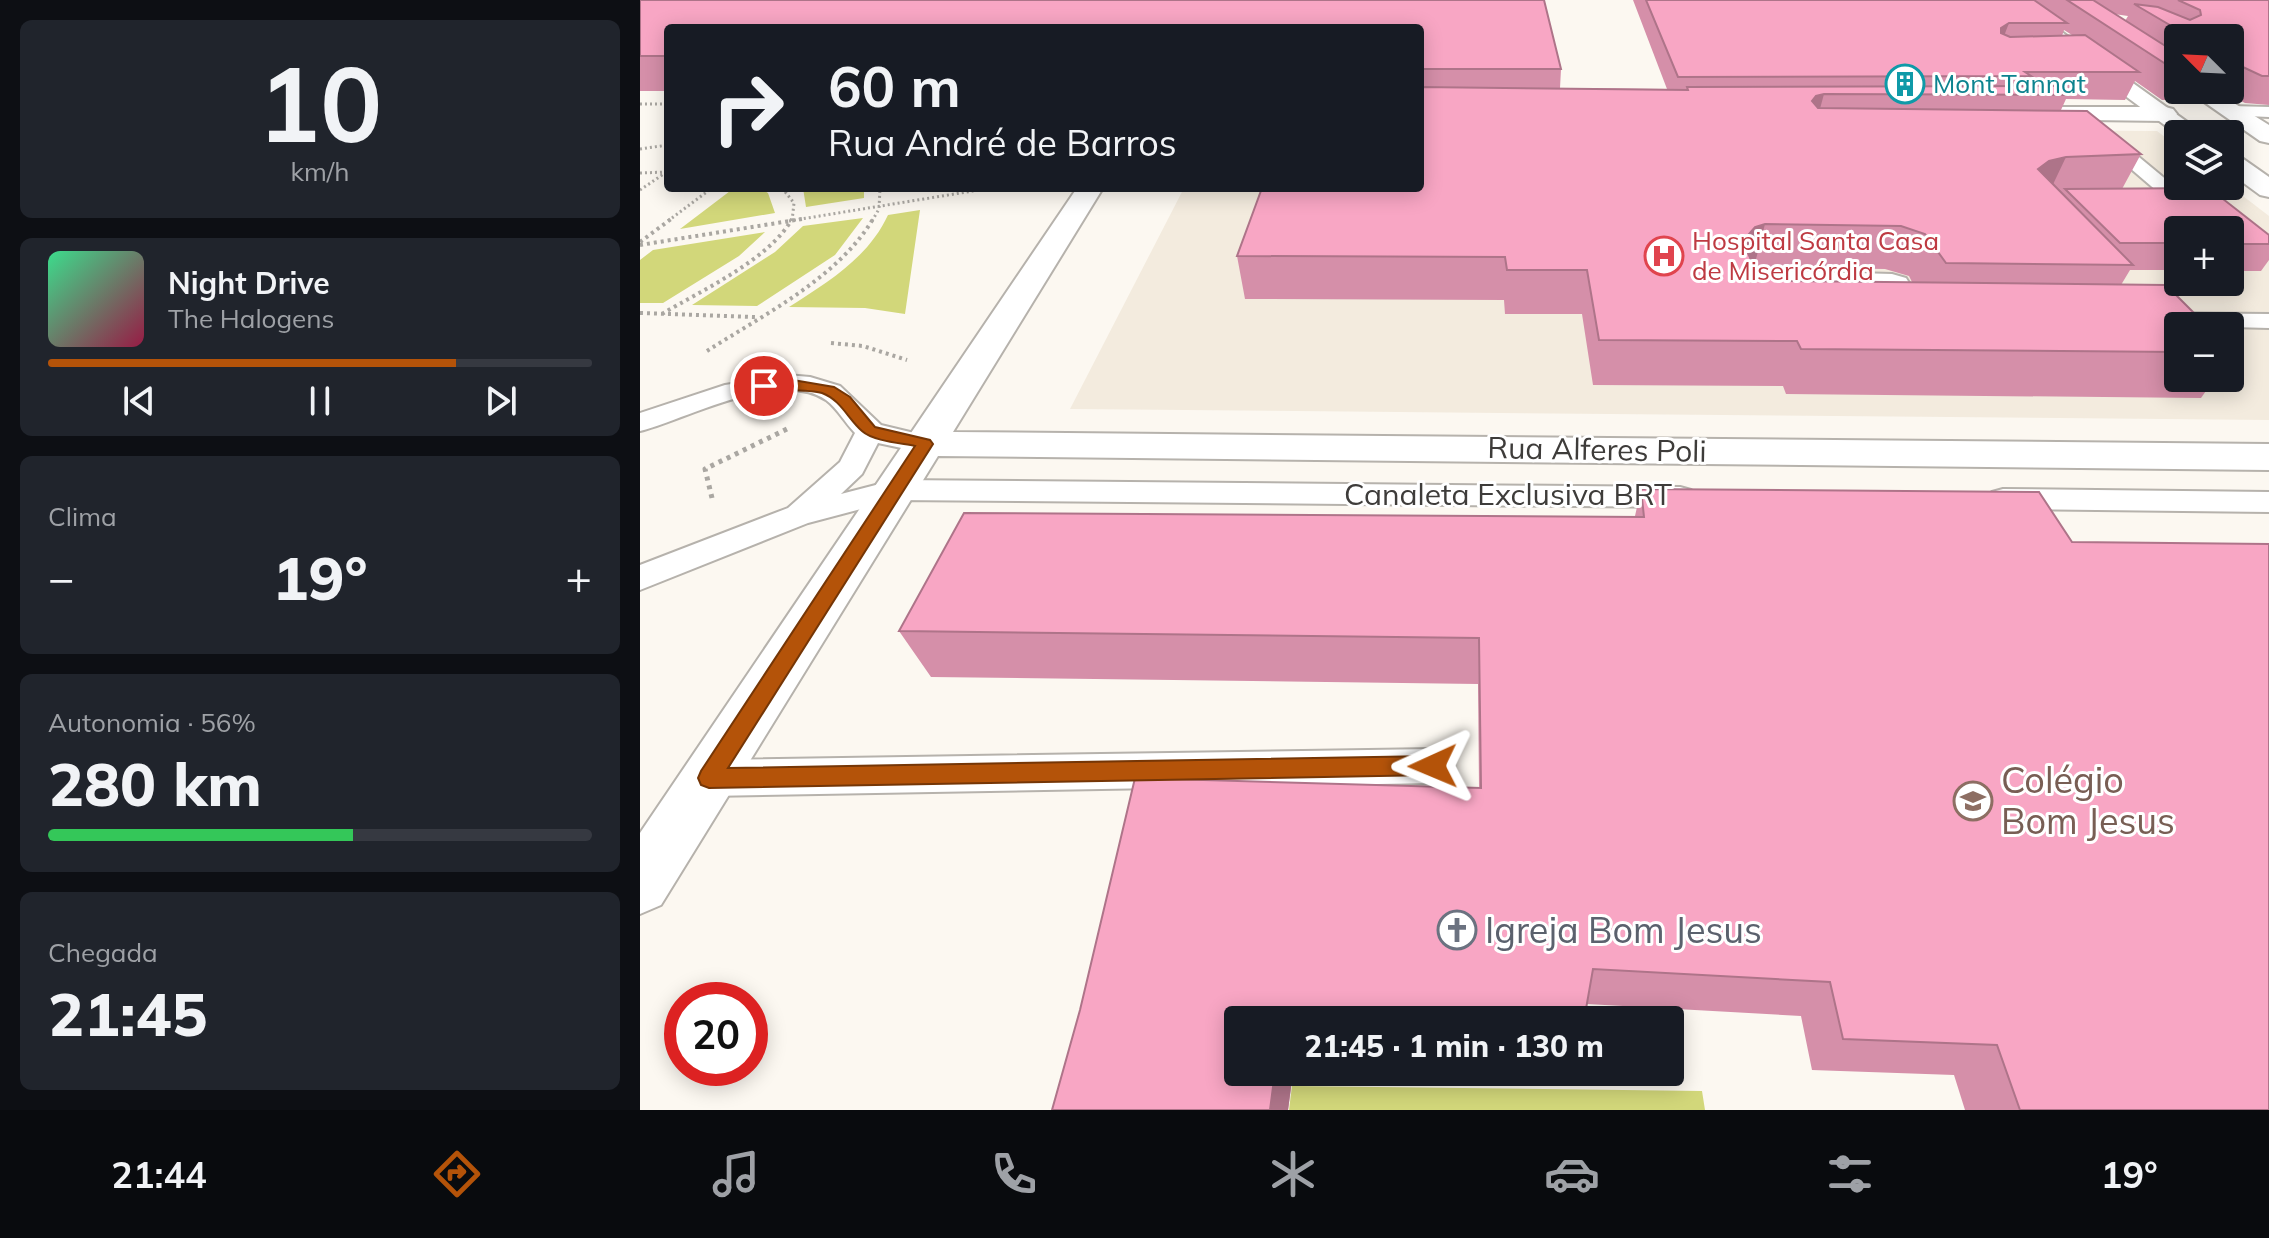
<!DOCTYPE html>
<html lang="pt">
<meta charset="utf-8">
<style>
body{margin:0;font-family:Mulish,sans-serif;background:#20242c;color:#f1f3f6;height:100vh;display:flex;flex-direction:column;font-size:30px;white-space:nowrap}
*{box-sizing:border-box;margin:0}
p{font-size:26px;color:#9ea1a6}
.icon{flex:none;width:44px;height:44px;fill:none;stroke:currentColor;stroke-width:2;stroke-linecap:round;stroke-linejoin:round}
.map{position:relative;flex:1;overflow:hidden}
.panel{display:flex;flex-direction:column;gap:20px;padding:20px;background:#0d0f14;width:640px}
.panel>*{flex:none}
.hud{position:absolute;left:24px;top:24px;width:760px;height:168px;border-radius:8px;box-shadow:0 4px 20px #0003;background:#171b24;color:#f1f3f6;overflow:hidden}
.needle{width:52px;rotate:294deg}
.buttons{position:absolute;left:1524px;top:24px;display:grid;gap:16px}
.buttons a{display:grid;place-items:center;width:80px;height:80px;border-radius:8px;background:#171b24;box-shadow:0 4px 20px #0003;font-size:40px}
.speed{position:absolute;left:24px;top:982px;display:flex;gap:16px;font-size:40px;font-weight:700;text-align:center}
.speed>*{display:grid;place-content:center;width:104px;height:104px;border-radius:50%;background:#171b24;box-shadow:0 4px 20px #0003;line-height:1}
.speed .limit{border:12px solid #d22;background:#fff;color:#111}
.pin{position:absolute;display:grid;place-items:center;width:68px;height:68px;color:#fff;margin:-34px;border:4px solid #fff;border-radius:50%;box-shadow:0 2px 8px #0007}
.me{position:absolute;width:88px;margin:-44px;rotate:269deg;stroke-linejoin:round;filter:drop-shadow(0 0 6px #0008)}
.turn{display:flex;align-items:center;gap:28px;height:168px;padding:0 32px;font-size:36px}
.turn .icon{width:104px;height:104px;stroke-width:2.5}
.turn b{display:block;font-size:56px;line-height:68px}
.big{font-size:60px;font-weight:800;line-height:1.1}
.panel .card{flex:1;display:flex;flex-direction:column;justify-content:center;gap:12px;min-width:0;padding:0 28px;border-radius:12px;background:#20242c}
.panel .dial{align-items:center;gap:0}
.dial b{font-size:104px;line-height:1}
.song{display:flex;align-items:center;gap:24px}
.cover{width:96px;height:96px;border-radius:12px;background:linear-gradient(135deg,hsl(150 70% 55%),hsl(340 70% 35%))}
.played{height:8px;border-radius:4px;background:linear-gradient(90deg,#b45309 75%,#363941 75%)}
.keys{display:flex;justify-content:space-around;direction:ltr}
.heat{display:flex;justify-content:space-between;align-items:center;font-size:44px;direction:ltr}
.charge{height:12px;border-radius:6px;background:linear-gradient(90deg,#34c759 56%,#363941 0)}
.trip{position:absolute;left:584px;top:1006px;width:460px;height:80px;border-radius:8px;background:#171b24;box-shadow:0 4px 20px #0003;font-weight:800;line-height:80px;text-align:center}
.tab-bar{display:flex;height:128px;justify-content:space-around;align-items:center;background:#090b0e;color:#9ea1a6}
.tab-bar .icon{width:56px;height:56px}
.tab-bar .on{color:#b45309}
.tab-bar b{font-size:36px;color:#f1f3f6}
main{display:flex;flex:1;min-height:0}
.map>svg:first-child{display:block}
.built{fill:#f3ebde;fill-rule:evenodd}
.green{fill:#d2d77a}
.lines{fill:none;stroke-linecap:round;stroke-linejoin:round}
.lane-casing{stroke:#b6b2ac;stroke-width:4}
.street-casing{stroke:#b6b2ac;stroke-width:4}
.secondary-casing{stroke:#b6b2ac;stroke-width:4}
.primary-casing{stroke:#b6b2ac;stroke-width:4}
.path-far2{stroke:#aaa7a2;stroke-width:3;stroke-dasharray:2 3;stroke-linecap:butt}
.path-far1{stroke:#aaa7a2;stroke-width:4;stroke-dasharray:3 4;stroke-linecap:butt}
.path{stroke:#aaa7a2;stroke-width:5;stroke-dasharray:4 5;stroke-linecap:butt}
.lane{fill:#fff;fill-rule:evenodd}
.street{fill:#fff;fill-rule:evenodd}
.secondary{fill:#fff;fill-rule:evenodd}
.primary{fill:#fff;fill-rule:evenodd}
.wall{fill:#d58fa9;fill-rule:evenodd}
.shaded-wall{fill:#ae7489}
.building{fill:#f8a6c4;stroke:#ae7489;stroke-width:2}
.route{fill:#b45309;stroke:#753606;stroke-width:2}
.labels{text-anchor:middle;stroke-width:6;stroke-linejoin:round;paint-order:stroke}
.far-culture-label{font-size:26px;fill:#0d838f;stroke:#fff;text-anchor:start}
.far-health-label{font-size:26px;fill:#be3a42;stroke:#fff;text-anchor:start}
.street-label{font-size:30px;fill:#3e3c3a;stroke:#fff}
.near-education-label{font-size:36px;fill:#785e54;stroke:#fff;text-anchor:start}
.near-worship-label{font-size:36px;fill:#5b616d;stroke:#fff;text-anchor:start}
</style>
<main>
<section class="panel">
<div class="card dial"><b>10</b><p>km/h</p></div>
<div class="card">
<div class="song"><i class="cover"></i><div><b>Night Drive</b><p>The Halogens</p></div></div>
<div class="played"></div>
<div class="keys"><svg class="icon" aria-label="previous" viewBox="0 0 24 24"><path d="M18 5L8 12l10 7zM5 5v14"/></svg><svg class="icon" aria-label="pause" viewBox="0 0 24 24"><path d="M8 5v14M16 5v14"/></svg><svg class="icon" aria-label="next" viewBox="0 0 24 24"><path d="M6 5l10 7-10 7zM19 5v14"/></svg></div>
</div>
<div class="card"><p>Clima</p>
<div class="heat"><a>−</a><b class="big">19°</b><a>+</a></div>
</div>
<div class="card"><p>Autonomia · 56%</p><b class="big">280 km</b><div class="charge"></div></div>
<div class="card"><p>Chegada</p><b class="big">21:45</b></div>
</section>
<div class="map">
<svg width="1629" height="1110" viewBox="0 0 1629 1110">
<rect width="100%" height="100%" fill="#fcf8f1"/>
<!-- built -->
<path class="built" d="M780,126L1517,131L1538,147V186H1590L1629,216V420L430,409L544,188H780ZM1538,230H1590V282H1538ZM1538,326H1590V378H1538Z"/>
<!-- green -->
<path class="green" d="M94,188H120L128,193L135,213L40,229Z
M163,188H224V198L166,207Z
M280,210L265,314L225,308L149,307C188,282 228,258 248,215Z
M223,218L195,255L117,306L52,305L135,252L163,226Z
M125,232L99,256L23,303H0V260L13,250Z
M652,1086L1062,1091L1065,1110H649Z"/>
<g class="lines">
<!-- lane casing -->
<g class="lane-casing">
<path id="lane" d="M1591,106L1629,107V117L1585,115L1583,111Z
M1460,138L1488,148L1546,196L1549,200C1539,212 1524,212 1510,208L1507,204L1510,200L1525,198L1476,156L1451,143Z
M1114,270L1252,274L1266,278L1290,316L1286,321H1270L1249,288L1243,286L1119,284L1122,294L1118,299H1102L1095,283L1106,272Z
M1520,313L1629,314V328L1512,325L1508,320L1512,315Z
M147,375L170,377L200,386L241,425L295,438L299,444L295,450L285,453L238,443L222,474L201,494L255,480L1040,487L1051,490L1055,497L1051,504L1040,507L255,500L168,523L0,590V565L148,508L200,462L215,433C205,423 198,409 186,400C139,368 47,419 0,431V413L85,385Z
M1363,489L1629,492V512L1363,509L1352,506L1348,499L1352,492Z
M793,749L807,754L813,766L807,778L793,783L69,796L55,790L49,778L55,766L69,760Z"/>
</g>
<!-- street casing -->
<g class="street-casing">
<path id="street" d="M1390,107H1525L1533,109L1537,114L1533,119L1525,121L1382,119L1378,114L1382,109Z"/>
</g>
<!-- secondary casing -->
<g class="secondary-casing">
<path id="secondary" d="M437,188H463L313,432L1629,444V470L298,456L21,905L0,914V833Z"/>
</g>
<!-- primary casing -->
<g class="primary-casing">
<path id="primary" d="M1356,0H1377L1564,134L1538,135Z
M1547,90H1573L1629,125V143L1620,141Z
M1590,153L1599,156L1629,177V197L1620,195L1590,173Z"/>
</g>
<!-- path-far2 -->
<path class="path-far2" d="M0,104H28
M0,149L28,145
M0,173L27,172
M142,188L154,203L152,221
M0,190L28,171
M28,221L72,188
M149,221L351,188
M232,221L239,209L240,188"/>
<!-- path-far1 -->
<path class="path-far1" d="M0,242L31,219
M0,245L162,219
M0,313L115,317
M22,314C62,290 129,260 152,219
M191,343L223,346L267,360
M67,351C123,315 198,278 233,219"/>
<!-- path -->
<path class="path" d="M72,498L65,469L151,427"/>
<!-- lane -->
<use href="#lane" class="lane"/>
<!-- street -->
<use href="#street" class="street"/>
<!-- secondary -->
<use href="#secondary" class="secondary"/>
<!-- primary -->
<use href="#primary" class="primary"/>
</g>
<!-- wall -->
<path class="wall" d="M0,0H904L921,69L920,88L1027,89L993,0H1629V105L1605,103L1579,90H1590V38H1538V90H1562L1556,100H1522L1495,81L1485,100L1426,99L1421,110L1447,111L1501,154L1482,189L1569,188L1629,235V260L1621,271H1590V230H1538V270H1490L1481,285H1526L1567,326H1538V378H1575L1561,398L1146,394L1143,386L953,385L942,314H865L864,300L605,299L597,256L622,188H780V28H28V91H0ZM1474,14L1488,16L1485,21ZM1424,30L1432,35L1422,36ZM1114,267L1245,269L1269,276L1272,282L1146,281L1116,272Z
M1001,489L1629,1110H1325L1314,1075L1172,1070L1161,1016L947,1004L942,1020H598L653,1072L648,1110H412L839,788L838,684L291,677L259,631L995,516Z"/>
<!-- shaded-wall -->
<path class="shaded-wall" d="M1369,23L1359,49L1361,28Z
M1184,94L1174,131L1172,101L1176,96Z
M1426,157L1407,197L1398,169L1409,161Z
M1125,224L1114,267L1103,241L1115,227Z
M643,1009L648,1020H642Z
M635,1072H653L648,1110H630Z"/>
<!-- building -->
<path class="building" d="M0,0H904L921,69H780V28H28V56H0Z
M1006,0H1394L1427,23H1369L1361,28V33L1370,37L1445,35L1499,72H1385L1391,76L1038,77Z
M1427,0H1453L1538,54V72Z
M1538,0H1629V76H1622L1590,61V38H1552L1494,4L1518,7L1550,20L1561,15L1560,10Z
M1416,86L1428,95L1184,94L1176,96L1172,101L1178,108L1447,111L1501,154L1426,157L1409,161L1398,169L1493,265L1306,263L1285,234L1261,226L1125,224L1115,227L1103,241L1116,272L1146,281L1526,285L1567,326H1538V352L1161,349L1157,341L959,340L947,270H867L865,257L597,256L622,188H780V87L1048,90L1047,87Z
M1569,188L1629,235V244H1590V230H1538V243H1480L1425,189Z
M1001,489L1399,492L1432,542L1629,544V1110H1380L1357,1045L1203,1039L1190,982L953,969L946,1009H643L642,1020H598V1072H635L630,1110H412L440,1010L495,778L841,788L839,638L259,631L324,513L1004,517Z"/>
<!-- route -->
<path class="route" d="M147,379L194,387L210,397L235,427L290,440L293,444L88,768L793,756L801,759L805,766L801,773L793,775L69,788L61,785L58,778L61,771L275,446C260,443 233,441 222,431C208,419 201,400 182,393C166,388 123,392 116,386L124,381Z"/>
<!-- icons -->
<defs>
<g id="building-ring" transform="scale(2)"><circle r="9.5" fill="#fff" stroke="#0f9aa8" stroke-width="1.5"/><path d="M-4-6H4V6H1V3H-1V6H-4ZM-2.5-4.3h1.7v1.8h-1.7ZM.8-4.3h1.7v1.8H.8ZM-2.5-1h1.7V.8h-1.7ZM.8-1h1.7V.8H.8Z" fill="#0f9aa8"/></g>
<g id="hospital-ring" transform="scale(2)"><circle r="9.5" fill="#fff" stroke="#e0444e" stroke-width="1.5"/><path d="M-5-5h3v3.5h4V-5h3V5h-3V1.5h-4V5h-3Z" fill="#e0444e"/></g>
<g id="school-ring" transform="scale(2)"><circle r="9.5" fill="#fff" stroke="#8d6e63" stroke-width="1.5"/><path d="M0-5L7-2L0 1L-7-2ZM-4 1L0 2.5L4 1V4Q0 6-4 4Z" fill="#8d6e63"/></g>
<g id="church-ring" transform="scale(2)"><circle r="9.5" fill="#fff" stroke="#6b7280" stroke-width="1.5"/><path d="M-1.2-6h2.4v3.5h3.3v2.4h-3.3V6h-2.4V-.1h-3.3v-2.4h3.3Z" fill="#6b7280"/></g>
</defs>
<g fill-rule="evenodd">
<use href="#building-ring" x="1265" y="84"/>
<use href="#hospital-ring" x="1024" y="256"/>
<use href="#school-ring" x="1333" y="801"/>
<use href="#church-ring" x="817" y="930"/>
</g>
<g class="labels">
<!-- far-culture labels -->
<g class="far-culture-label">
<text x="1293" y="93">Mont Tannat</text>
</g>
<!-- far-health labels -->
<g class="far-health-label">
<text x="1052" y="250">Hospital Santa Casa<tspan x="1052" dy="30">de Misericórdia</tspan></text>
</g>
<!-- street labels -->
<g class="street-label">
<text transform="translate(957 450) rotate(1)" y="10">Rua Alferes Poli</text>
<text x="868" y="505">Canaleta Exclusiva BRT</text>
</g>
<!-- near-education labels -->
<g class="near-education-label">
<text x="1361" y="793">Colégio<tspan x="1361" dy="41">Bom Jesus</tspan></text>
</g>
<!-- near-worship labels -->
<g class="near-worship-label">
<text x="845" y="943">Igreja Bom Jesus</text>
</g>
</g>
</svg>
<div class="buttons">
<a><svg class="needle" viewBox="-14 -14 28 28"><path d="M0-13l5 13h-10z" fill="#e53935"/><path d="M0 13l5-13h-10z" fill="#9ea1a6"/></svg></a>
<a><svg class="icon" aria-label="layers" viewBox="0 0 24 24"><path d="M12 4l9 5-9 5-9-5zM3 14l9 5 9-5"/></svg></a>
<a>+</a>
<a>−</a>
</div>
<div class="speed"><div class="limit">20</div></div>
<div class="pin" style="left:124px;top:386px;background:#d93025"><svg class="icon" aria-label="arrive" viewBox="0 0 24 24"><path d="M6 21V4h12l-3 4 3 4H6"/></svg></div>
<svg class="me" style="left:793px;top:766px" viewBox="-20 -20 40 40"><path d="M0-17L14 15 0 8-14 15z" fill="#b45309" stroke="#fff" stroke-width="4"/></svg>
<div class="trip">21:45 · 1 min · 130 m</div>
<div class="hud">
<div class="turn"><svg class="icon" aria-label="right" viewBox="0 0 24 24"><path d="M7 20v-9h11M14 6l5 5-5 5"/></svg><div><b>60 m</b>Rua André de Barros</div></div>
</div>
</div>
</main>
<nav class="tab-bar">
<b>21:44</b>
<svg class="icon on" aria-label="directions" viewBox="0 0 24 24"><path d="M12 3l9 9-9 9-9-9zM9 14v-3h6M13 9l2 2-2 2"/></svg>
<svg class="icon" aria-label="music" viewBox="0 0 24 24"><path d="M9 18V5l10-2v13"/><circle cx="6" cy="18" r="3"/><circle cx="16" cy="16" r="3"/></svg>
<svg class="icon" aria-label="phone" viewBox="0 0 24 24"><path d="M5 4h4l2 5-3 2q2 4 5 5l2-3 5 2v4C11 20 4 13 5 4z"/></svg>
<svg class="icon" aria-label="climate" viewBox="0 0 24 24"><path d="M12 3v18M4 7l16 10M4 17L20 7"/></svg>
<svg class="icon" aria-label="car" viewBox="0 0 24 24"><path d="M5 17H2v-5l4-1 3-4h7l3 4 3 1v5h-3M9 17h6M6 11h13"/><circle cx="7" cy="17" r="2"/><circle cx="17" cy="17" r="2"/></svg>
<svg class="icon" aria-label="filters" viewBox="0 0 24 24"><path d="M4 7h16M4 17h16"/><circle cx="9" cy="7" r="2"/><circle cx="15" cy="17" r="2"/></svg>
<b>19°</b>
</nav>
